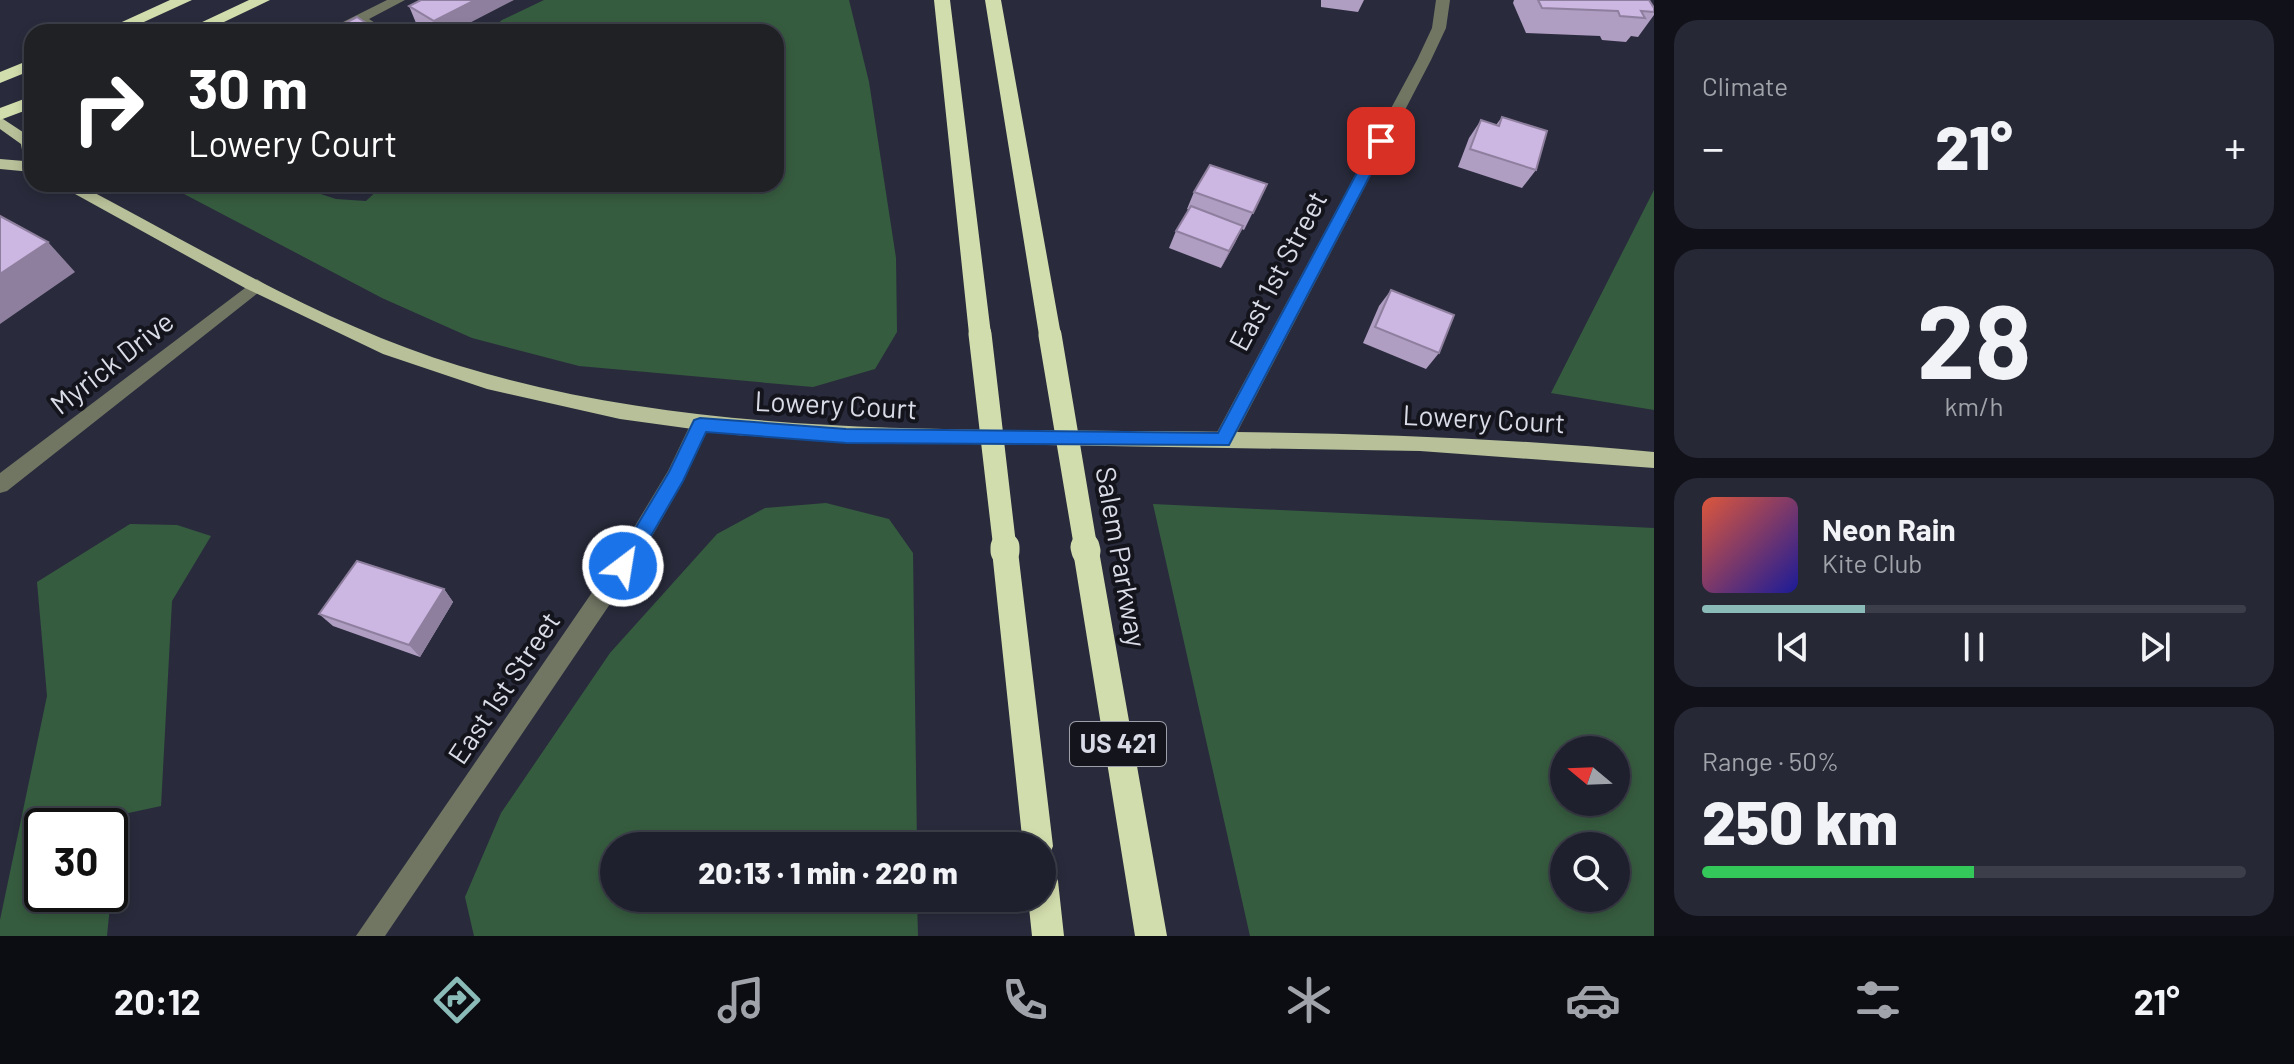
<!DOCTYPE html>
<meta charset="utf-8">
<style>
body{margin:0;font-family:Barlow,sans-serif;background:#272835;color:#f1f3f6;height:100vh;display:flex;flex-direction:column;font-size:30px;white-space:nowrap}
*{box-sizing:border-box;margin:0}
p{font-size:26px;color:#a1a3aa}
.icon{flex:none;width:44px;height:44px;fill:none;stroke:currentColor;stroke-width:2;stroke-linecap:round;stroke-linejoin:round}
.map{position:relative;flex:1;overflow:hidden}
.sheet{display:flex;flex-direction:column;gap:20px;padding:20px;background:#111219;width:640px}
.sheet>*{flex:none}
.top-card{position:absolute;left:24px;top:24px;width:760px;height:168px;border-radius:24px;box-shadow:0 4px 12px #0003,0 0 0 2px #3c3e49;background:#202124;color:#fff;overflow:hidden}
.needle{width:52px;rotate:289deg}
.buttons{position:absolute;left:1550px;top:736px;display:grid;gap:16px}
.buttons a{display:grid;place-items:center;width:80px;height:80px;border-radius:50%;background:#1f202d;box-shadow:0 4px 12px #0003,0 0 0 2px #3c3e49;font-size:40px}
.speed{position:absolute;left:24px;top:808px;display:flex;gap:16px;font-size:40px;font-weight:700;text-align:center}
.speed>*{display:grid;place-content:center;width:104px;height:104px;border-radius:50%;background:#1f202d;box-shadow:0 4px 12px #0003,0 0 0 2px #3c3e49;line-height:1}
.speed .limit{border:4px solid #111;border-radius:12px;background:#fff;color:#111}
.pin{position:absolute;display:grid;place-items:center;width:68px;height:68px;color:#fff;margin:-34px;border-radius:16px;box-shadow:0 4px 12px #0006}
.me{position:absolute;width:88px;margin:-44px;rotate:31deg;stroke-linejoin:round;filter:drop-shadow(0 0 6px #0008)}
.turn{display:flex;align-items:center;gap:28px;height:168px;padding:0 32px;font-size:36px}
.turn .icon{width:104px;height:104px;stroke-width:2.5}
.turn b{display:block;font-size:56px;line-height:68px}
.big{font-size:60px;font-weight:800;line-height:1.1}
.sheet .card{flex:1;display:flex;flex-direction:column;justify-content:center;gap:12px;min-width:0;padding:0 28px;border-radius:24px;background:#272835}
.sheet .dial{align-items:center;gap:0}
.dial b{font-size:104px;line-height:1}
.song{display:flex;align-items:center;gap:24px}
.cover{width:96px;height:96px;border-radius:12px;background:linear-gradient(135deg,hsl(10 70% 55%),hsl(240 70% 35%))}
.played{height:8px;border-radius:4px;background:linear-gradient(90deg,#8bbbb9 30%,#3c3e49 30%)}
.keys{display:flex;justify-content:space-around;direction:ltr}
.heat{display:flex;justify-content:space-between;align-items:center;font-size:44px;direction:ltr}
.charge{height:12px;border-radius:6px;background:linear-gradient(90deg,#34c759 50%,#3c3e49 0)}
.trip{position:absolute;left:600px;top:832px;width:456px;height:80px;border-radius:40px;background:#1f202d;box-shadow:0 4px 12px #0003,0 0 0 2px #3c3e49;font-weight:800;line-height:80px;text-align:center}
.tab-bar{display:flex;height:128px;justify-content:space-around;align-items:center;background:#0c0d12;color:#a1a3aa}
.tab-bar .icon{width:56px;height:56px}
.tab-bar .selected{color:#8bbbb9}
.tab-bar b{font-size:36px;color:#f1f3f6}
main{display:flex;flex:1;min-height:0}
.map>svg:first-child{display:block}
.forest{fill:#365c3f;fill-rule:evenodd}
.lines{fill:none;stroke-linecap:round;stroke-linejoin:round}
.minor{fill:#717663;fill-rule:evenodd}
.major{fill:#b7c098;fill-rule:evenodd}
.highway{fill:#d2ddad;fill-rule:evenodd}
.highway-bridge-far1{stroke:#d2ddad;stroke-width:23}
.highway-bridge{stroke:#d2ddad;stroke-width:29}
.wall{fill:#af9dc2}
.shaded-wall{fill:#8f7f9e}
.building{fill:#ccb6e2;stroke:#8f7f9e;stroke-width:2}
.route{fill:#1a73e8;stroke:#114b97;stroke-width:2}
.labels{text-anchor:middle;stroke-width:8;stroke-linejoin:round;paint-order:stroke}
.shield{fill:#13141c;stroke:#9e9fa9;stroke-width:2}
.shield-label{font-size:26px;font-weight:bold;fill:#d9dbe6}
.street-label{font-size:28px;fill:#d9dbe6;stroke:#13141c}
</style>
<main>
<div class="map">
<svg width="1654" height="936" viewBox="0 0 1654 936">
<rect width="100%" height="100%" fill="#292b3c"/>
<!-- forest -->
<path class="forest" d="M544,0H849L869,82L896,258L897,332L875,369L813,387L579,366L472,338L382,298L165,184H290L336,199L366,201L384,184H776V32H487L502,20Z
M1654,190V410L1551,393Z
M826,503L889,519L913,553L917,846H614V898H917L918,936H474L465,897L501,813L610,653L717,534L765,508Z
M1153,504L1654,528V936H1250ZM1616,750V802H1564V750ZM1616,846V898H1564V846Z
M130,524L177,525L211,536L172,601L161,806L119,815L107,936H0V920L47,696L37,582ZM42,826H110V894H42Z"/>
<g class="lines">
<!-- minor -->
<path class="minor" d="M387,0H405L369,19L389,32H372L359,24L341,32H323Z
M1436,0H1450L1446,28L1431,60L1230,446H1216L1213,440L1216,434L1417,60L1432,28Z
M257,279L266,285L263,289L7,491L0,493V473Z
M700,417L707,419L710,425L683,482L631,573L385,936H356L615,559L668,471L693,419Z"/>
<!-- major -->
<path class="major" d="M0,117L32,138V172L0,169V159L24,161L21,144L0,129Z
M57,184H78C202,249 325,325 460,366C676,432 901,429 1124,431C1301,432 1478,435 1654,452V468L1420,451L852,442L736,435L620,419L487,389L383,354L245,288Z"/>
<!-- highway -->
<path class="highway" d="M170,0H192L122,32H100Z
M249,0H270L203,32H181Z
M934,0H950L991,334L988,340H972L969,334Z
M985,0H1001L1061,335L1058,341H1042L1039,335Z
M32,59V70L0,83V72Z
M32,96V108L0,120V108Z
M1005,540L1014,543L1018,551L1053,846L1049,857L1042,860V846H1023L992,551L996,543Z
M1086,540L1095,543L1099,551L1167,936H1135L1073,551L1077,543Z
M1042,865L1053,870L1058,881L1064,936H1032L1028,898H1042Z"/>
<!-- highway-bridge-far1 -->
<path class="highway-bridge-far1" d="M980,334L1005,549
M1050,335L1086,549"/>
<!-- highway-bridge -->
<path class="highway-bridge" d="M1005,547V551
M1085,547L1086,551"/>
</g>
<!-- wall -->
<path class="wall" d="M1321,0H1364L1358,12L1321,7Z
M1514,0H1649L1654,8V15L1638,37L1631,36L1626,42L1602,40L1600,36L1526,33L1513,3Z
M409,6L452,32H430L416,23Z
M1502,117L1536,170L1522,188L1458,167L1469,138L1481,120L1496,125Z
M327,184H370L364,191Z
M1267,184L1244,230L1242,229L1221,268L1169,248L1176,231L1189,210L1187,209L1194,192Z
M1391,290L1439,353L1426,369L1363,343L1379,306Z
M444,589L453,602L420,657L333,626L319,614Z"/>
<!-- shaded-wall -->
<path class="shaded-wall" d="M475,0H514L452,32H438L434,21Z
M360,184H370L364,191Z
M1243,226L1235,243L1221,268L1229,251Z
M48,242L75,272L0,324V274Z
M444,589L453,602L420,657L409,645Z"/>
<!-- building -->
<path class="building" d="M421,0H475L434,21L409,6Z
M1538,0H1649L1654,8V12L1641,11L1645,18L1620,16L1618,11L1542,8Z
M357,17L380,32H327Z
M1502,117L1547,131L1536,170L1470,149L1481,120L1499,126Z
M1210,165L1267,184L1253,213L1194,192Z
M1191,206L1243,226L1229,251L1176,231Z
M0,216L48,242L0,274Z
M1391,290L1454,315L1439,353L1375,327Z
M357,561L444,589L409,645L319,614Z"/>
<!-- route -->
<path class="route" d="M1381,137L1388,141L1229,445L846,443L706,432L683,481L630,572L623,574L617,572L614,566L617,559L669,472L694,420L700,418L846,429L1218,433L1374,141Z"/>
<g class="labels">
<!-- shield labels -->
<rect class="shield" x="1070" y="722" width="96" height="44" rx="6"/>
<g class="shield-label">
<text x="1118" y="753">US 421</text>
</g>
<!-- street labels -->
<g class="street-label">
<text transform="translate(1278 271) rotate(-62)" y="10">East 1st Street</text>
<text transform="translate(112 363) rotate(-38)" y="10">Myrick Drive</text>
<text transform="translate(836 405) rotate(3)" y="10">Lowery Court</text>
<text transform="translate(1484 419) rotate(3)" y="10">Lowery Court</text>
<text transform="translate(1121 557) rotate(80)" y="10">Salem Parkway</text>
<text transform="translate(504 688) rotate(-56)" y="10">East 1st Street</text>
</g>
</g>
</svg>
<div class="buttons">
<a><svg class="needle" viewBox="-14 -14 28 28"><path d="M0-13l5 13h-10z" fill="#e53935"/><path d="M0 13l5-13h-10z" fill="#a1a3aa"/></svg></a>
<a><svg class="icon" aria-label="search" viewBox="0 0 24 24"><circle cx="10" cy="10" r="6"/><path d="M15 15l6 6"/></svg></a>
</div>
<div class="speed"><div class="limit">30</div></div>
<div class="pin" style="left:1381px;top:141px;background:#d93025"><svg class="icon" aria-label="arrive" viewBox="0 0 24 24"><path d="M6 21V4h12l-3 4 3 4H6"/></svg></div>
<svg class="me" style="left:623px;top:566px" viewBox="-20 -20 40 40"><circle r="17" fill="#1a73e8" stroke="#fff" stroke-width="3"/><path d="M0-11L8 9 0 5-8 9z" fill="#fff"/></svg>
<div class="trip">20:13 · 1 min · 220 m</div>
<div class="top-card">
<div class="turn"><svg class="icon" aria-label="right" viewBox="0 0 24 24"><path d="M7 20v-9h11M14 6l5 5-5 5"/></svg><div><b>30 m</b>Lowery Court</div></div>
</div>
</div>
<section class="sheet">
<div class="card"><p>Climate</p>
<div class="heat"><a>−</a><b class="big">21°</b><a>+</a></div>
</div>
<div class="card dial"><b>28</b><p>km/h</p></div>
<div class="card">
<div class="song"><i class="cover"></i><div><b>Neon Rain</b><p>Kite Club</p></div></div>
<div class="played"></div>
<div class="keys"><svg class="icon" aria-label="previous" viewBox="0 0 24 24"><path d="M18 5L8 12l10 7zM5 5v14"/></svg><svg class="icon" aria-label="pause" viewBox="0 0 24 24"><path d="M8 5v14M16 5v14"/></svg><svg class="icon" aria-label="next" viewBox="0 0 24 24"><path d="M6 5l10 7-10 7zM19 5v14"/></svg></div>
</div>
<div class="card"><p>Range · 50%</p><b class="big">250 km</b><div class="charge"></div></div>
</section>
</main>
<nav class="tab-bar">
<b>20:12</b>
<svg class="icon selected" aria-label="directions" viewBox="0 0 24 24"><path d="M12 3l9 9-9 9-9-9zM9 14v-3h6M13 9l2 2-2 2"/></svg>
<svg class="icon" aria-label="music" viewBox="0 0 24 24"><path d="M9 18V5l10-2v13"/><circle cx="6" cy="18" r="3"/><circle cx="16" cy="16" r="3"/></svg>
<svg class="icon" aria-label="phone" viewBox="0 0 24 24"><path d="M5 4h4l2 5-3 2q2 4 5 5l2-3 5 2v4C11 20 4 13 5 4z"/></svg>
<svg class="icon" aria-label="climate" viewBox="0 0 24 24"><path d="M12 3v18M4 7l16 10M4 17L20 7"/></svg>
<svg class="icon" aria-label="car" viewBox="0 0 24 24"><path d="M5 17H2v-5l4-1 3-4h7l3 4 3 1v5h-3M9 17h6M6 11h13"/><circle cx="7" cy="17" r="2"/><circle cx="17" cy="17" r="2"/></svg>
<svg class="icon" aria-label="filters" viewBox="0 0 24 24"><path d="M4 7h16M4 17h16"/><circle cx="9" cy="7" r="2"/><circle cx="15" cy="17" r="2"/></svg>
<b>21°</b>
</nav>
